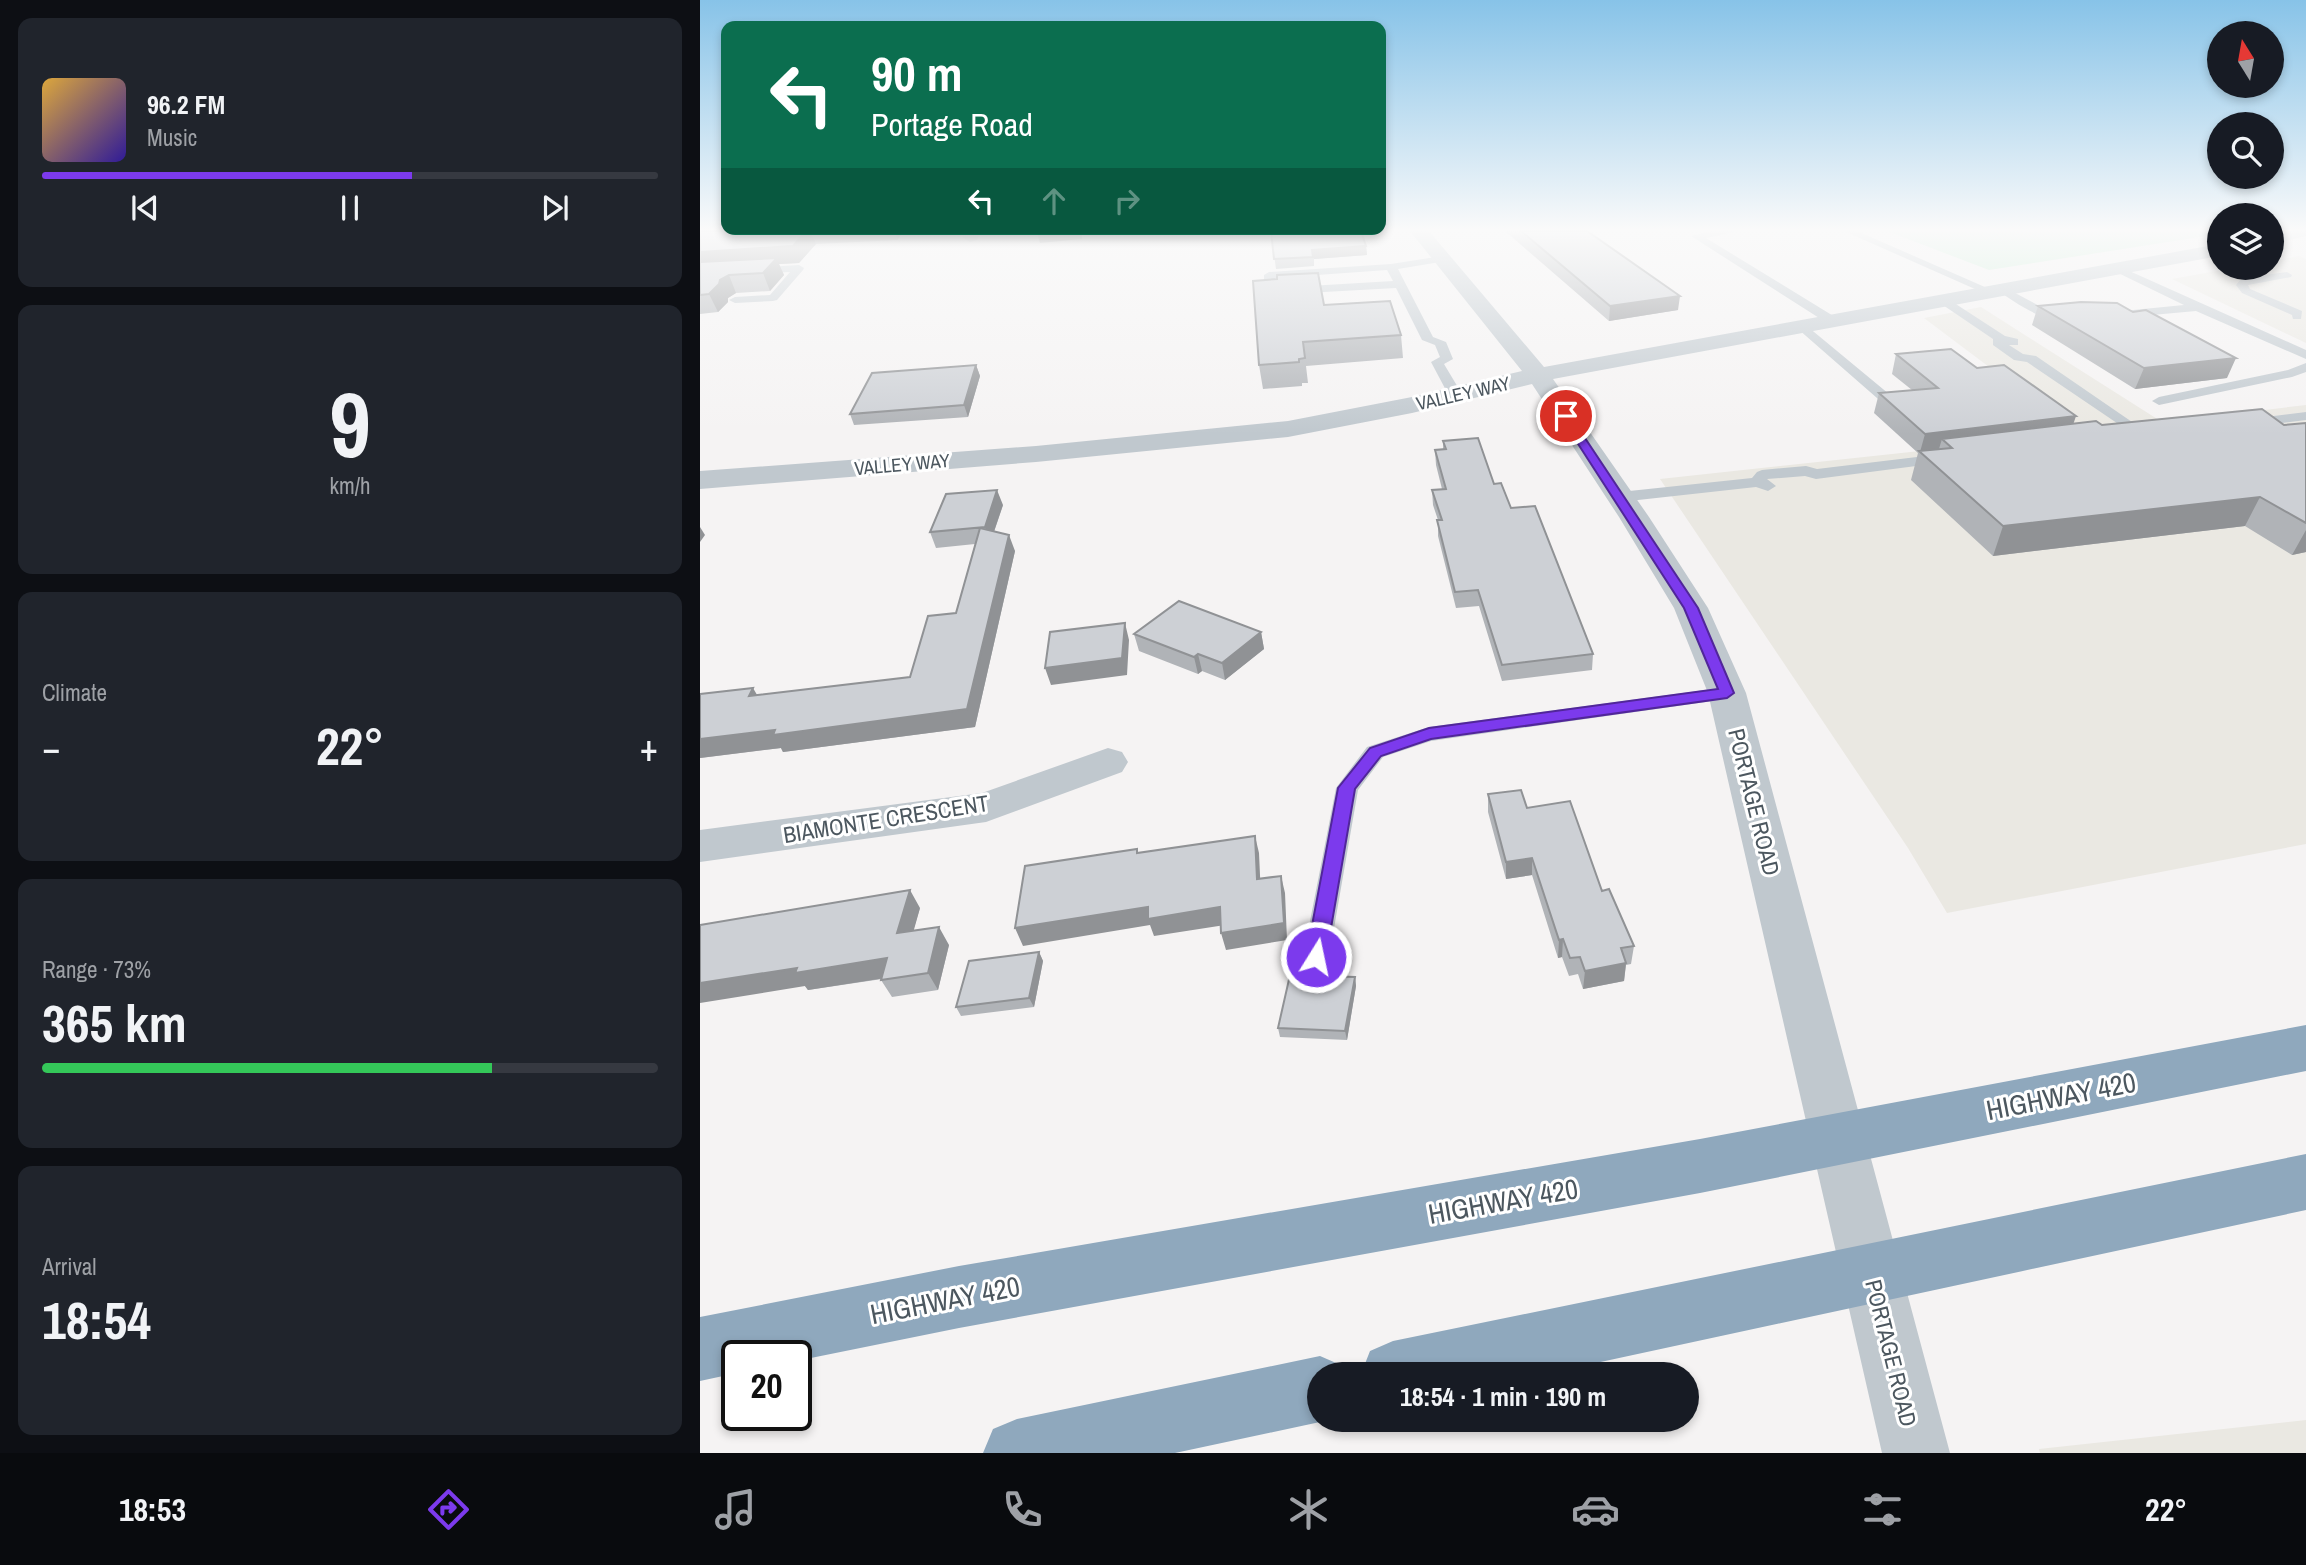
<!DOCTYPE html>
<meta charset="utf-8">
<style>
body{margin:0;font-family:"Archivo Narrow",sans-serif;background:#20242c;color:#f1f3f6;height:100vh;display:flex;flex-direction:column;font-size:26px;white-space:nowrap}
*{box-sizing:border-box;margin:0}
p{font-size:23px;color:#9ea1a6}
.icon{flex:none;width:38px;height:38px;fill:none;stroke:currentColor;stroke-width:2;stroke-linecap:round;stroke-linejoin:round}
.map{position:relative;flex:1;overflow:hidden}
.sheet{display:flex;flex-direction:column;gap:18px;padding:18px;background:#0d0f14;width:700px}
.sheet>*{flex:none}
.banner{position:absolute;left:21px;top:21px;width:665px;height:214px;border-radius:14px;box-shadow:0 4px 10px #0003;background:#0b6e4f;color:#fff;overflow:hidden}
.needle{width:46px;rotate:349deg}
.fabs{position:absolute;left:1507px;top:21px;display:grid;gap:14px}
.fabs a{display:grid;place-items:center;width:77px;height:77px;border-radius:50%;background:#171b24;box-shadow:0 4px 10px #0003;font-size:35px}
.speed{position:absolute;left:21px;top:1340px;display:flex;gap:14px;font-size:35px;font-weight:700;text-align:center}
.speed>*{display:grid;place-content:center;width:91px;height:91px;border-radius:50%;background:#171b24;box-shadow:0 4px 10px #0003;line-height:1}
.speed .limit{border:4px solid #111;border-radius:10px;background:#fff;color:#111}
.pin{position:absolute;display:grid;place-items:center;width:60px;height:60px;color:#fff;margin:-30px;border:4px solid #fff;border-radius:50%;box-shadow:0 2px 7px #0007}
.me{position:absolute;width:77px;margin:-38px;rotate:10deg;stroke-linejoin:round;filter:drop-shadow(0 0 5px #0008)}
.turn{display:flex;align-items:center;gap:24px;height:147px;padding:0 35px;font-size:32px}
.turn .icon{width:91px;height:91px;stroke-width:2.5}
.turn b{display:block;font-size:49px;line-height:60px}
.lanes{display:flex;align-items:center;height:66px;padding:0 35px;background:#0003;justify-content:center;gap:35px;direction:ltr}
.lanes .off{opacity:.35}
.big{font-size:52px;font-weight:800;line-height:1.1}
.sheet .card{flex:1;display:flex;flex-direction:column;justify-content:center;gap:10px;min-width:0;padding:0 24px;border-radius:14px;background:#20242c}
.sheet .dial{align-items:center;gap:0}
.dial b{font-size:91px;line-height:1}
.song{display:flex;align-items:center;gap:21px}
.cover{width:84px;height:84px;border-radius:10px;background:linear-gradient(135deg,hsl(40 70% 55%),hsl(250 70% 35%))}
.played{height:7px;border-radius:4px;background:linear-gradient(90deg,#7c3aed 60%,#363941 60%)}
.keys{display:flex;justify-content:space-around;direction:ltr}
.heat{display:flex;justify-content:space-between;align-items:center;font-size:38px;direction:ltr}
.charge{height:10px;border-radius:5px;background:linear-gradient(90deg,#34c759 73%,#363941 0)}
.trip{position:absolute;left:607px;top:1362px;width:392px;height:70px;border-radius:35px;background:#171b24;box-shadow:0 4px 10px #0003;font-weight:800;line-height:70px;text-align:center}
.menu{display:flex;height:112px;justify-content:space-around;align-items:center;background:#090b0e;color:#9ea1a6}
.menu .icon{width:49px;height:49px}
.menu .current{color:#7c3aed}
.menu b{font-size:32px;color:#f1f3f6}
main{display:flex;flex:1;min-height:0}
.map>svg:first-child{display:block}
.commercial{fill:#eae8e2}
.green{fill:#c6edd4}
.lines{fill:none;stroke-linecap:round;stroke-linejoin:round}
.service{fill:#c0c8ce;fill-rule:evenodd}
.minor{fill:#c0c8ce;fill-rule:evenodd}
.tertiary{fill:#c0c8ce;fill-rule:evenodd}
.motorway{fill:#8fa8bd;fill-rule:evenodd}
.wall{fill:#b0b3b7}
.shaded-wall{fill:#909295}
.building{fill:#cdd0d5;stroke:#909295;stroke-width:2}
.route{fill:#7c3aed;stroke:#51269a;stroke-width:2}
.labels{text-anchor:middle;stroke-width:6;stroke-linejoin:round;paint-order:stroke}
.far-street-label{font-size:19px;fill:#4c575f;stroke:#fff}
.street-label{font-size:23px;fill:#4c575f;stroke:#fff}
.near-street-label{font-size:28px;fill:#4c575f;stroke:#fff}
</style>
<main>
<section class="sheet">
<div class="card">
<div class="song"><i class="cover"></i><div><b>96.2 FM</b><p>Music</p></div></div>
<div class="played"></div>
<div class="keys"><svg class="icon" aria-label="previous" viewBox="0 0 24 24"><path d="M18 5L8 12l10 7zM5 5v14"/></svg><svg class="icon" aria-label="pause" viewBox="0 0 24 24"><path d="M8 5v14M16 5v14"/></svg><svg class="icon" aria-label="next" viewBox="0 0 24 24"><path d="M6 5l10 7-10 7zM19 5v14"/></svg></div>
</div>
<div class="card dial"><b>9</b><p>km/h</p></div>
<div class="card"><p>Climate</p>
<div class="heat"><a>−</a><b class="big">22°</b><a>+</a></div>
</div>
<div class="card"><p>Range · 73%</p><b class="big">365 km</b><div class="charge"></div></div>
<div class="card"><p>Arrival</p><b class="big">18:54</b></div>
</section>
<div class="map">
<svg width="1606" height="1453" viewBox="0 0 1606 1453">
<rect width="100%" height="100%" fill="#f5f3f3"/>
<!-- commercial -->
<path class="commercial" d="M1599,256L1606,259V343L1472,279L1533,268H1572V261Z
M1281,307L1462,422L1606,405V844L1247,913L1208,848L960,479L1378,434L1224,318Z
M1606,1420V1453H1340L1339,1449Z"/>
<!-- green -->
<path class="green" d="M1187,231H1519V234L1289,270Z"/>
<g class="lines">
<!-- service -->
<path class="service" d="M1011,231H1039L1006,238L1135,317V323H1127L991,236Z
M1144,231H1157L1294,291L1284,293Z
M742,256L747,259L746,261L698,269L733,337L746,342L753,359L744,364L762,394L755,398L748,394L731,362L740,357L735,345L722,340L696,288L570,295L564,292V275L569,272L691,264ZM687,270L693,281L575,288V278Z
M99,265L104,268L103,270L77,300L73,301L35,303L29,300L35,297L70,295L90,272L0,277V271Z
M1416,265L1606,350V359L1496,311L1419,318L1417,315L1423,311L1484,305L1412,270L1411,268Z
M1587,272L1592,275L1591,277L1548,285L1550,289L1602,311L1601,319H1593L1592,315L1542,293L1536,285L1542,278Z
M1302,286L1347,310H1363L1369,314C1349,329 1316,302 1298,291V287Z
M1237,297H1245L1305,336L1318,339V345H1309L1323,354L1336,356L1451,435L1444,439L1439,438L1327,362L1314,360L1293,345V339L1237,301Z
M1102,322L1195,399V405H1185L1098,329V323Z
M1606,363V372L1592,377L1459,405L1452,401L1459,397L1588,370Z
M1606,412V420L1549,427L1542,423L1549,419Z
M1242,454L1250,459L1247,462L1116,479L1105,476L1067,479L1076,486L1068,491L1056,487L920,502L912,497L920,492L1052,478L1057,472L1062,470L1106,466L1117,469Z
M1027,687L1034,688L1037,693L1034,698L731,741L683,757L658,790L629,957L625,965L616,968L607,965L603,957L636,788L667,747L729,727Z"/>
<!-- minor -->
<path class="minor" d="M263,231H281L277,240L270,242L261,236Z
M408,748L422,752L428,762L422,772L286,822L0,862V830L282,793Z"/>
<!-- tertiary -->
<path class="tertiary" d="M710,231H729L844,367L1519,244V256L853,379L949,517L1008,608L1046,693L1250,1453H1182L1008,693L974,608L919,517L832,384L712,413L588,437L336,462L0,489V471L336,446L588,421L712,397L822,371Z
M1581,231H1606V236L1572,244V234Z"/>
<!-- motorway -->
<path class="motorway" d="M1606,1025V1071L1000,1193L259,1328L96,1361V1356H37V1373L0,1381V1317L259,1266L1000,1139Z
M1606,1154V1210L845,1374H661L670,1351L693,1341Z
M620,1356L643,1366L646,1374H620V1419H626L620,1422L475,1453H283L293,1429L317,1419Z"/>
</g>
<!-- wall -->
<path class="wall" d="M0,231H204L197,240L116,244L99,263L79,264L84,275L70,291L36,293L28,298V302L18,312L0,314Z
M571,231L666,246L667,255L614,259V266L576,269Z
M805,231H887L978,310L909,321Z
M624,305L701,335L703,358L606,366L608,383H602V386L563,389L559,365Z
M1338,306L1527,378L1435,389L1332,325Z
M1196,354L1277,368L1373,424L1402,425H1584L1606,423V552L1592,555L1545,526L1293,556L1211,480L1218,453L1174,413L1179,393L1212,390L1192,374Z
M276,365L280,376L268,417L154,425L150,414Z
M743,441L794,484L811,508L893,654L892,670L802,681L779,606L756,608L738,536V520L733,505L732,490L742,489L736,465L735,450H743Z
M303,505L294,532L315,551L275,727L83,752L81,748L0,758V694L57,695L210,677L256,613L275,544L236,548L230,532Z
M561,632L564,649L525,680L502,671L498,674L439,651L434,634Z
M788,794L827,808L902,891L934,946L931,964L926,965L924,981L883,989L878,974L869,976L862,957L858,958L832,875L806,879L788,812Z
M220,908L213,931L249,945L238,990L192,997L181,980L182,979L108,990L105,986Z
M339,952L343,961L334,1007L261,1016L256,1007Z
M655,977L656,986L647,1040L580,1037L578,1028Z"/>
<!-- shaded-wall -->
<path class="shaded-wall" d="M106,231H110L116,244L99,263L79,264L84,275L70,291L63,273L0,269V252Z
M194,231H204L197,240Z
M344,231H382V239L340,243L337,232Z
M666,246L667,255L614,259L612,250Z
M29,275L36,293L28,298V302L18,312L9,294L20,280Z
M980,296L978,310L909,321L910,306Z
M1536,358L1527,378L1435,389L1444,368Z
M276,365L280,376L268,417L264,405Z
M1376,416L1369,437L1252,448L1242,439L1238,452H1220L1225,434Z
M297,490L303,505L290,543L285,527Z
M1560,497L1545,526L1293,556L1303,526Z
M0,527L5,535L0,542Z
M1606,530V552L1592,555Z
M309,535L315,551L275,727L83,752L81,748L0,758V739L75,730L267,709Z
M425,623L429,640L427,675L351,685L345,668Z
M561,632L564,649L525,680L522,663Z
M498,654L502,671L498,674L494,657Z
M53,688L63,705L49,696Z
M555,836L559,853L561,897L557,879Z
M832,858V875L806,879V862Z
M581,876L585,893L587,940L526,950L521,933Z
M210,890L220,908L208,951L197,933Z
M448,907H520L525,925L454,936L450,925L323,946L315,928Z
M239,927L249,945L238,990L228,973Z
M863,939L862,957L858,958L859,940Z
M339,952L343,961L334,1007L329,998Z
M187,958L198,976L108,990L105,986L0,1003V983L97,968Z
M926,963L924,981L883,989L885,971Z
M655,977L656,986L647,1040L645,1031Z"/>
<!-- building -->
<path class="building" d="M0,231H106L93,246L0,252Z
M571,231H661L666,246L612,250L613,257L574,259Z
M821,231H887L980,296L910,306Z
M77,258L63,273L29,275L20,280L19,284L9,294L0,295V262Z
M618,273L624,305L690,301L701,335L603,342L605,358L599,359V362L559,365L553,281L577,279V275Z
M1381,302L1417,303L1433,312L1446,310L1536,358L1444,368L1338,306Z
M1251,349L1277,368L1304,365L1376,416L1225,434L1179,393L1238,388L1196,354Z
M276,365L264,405L150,414L172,373Z
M1562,409L1584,425L1606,423V523L1560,497L1303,526L1219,451L1252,448L1242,439L1396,421L1402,425Z
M778,438L794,484L801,483L811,508L835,506L893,654L802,665L778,590L755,592L737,520H742L732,490L746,489L735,450L746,449L743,441Z
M297,490L285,527L230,532L246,494Z
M280,528L309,535L267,709L73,735L75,730L0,739V694L53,688L49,696L210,677L228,616L256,613Z
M479,601L561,632L522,663L498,654L494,657L434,634Z
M425,623L422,658L345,668L350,632Z
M821,790L827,808L870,801L902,891L909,889L934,946L921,948L926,963L885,971L880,957L870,958L863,939L859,940L832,858L806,862L788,794Z
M555,836L557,879L581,876L584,923L521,933L520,907L448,919V907L315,928L325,866L437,849V853Z
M210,890L197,933L239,927L228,973L181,980L187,958L95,973L97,968L0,983V925Z
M339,952L329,998L256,1007L269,961Z
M590,975L655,977L645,1031L578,1028Z"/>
<!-- sky -->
<linearGradient id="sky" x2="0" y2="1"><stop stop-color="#87c3e8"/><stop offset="0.53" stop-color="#fafafa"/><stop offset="1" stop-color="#fafafa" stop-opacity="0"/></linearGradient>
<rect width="1606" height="434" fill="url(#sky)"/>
<!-- route -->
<path class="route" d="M862,414H869L998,608L1034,693L1027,698L731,739L681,756L655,789L626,957L623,963L616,965L609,963L606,957L638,788L670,748L729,728L1018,689L984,608L860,416Z"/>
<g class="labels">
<!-- far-street labels -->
<g class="far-street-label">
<text transform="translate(763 393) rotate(-13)" y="7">VALLEY WAY</text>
<text transform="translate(202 464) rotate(-5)" y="7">VALLEY WAY</text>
</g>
<!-- street labels -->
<g class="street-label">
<text transform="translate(1054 802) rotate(76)" y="8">PORTAGE ROAD</text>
<text transform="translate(186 819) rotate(-9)" y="8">BIAMONTE CRESCENT</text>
<text transform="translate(1191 1353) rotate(76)" y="8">PORTAGE ROAD</text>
</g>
<!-- near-street labels -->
<g class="near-street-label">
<text transform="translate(1361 1096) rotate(-11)" y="10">HIGHWAY 420</text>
<text transform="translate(803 1201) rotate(-10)" y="10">HIGHWAY 420</text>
<text transform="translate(245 1300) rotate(-11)" y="10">HIGHWAY 420</text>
</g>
</g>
</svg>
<div class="fabs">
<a><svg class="needle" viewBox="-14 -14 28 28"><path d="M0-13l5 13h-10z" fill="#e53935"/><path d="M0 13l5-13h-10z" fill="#9ea1a6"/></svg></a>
<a><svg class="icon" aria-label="search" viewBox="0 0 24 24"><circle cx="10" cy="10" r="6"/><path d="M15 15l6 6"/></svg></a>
<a><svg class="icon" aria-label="layers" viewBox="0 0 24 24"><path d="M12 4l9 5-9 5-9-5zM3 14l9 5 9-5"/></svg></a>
</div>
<div class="speed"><div class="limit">20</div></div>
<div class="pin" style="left:866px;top:416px;background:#d93025"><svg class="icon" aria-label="arrive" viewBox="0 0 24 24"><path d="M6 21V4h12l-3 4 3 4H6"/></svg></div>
<svg class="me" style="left:616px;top:957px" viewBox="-20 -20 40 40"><circle r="17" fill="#7c3aed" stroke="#fff" stroke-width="3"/><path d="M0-11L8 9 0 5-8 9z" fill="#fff"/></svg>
<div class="trip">18:54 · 1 min · 190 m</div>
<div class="banner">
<div class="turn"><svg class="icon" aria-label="left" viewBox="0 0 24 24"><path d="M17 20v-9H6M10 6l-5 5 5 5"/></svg><div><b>90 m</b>Portage Road</div></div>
<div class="lanes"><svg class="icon" aria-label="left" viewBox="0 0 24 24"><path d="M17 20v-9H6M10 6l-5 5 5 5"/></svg><svg class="icon off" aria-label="ahead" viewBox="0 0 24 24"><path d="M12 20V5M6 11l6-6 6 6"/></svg><svg class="icon off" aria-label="right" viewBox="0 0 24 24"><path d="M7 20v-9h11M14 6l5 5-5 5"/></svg></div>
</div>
</div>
</main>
<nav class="menu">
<b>18:53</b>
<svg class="icon current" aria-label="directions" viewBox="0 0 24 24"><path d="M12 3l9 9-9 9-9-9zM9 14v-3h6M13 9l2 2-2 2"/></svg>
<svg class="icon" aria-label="music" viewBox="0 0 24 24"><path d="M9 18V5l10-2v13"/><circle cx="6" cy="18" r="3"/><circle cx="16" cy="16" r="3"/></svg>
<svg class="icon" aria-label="phone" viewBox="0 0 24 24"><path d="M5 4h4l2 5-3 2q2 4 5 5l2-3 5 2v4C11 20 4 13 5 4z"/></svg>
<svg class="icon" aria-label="climate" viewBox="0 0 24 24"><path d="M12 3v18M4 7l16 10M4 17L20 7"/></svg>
<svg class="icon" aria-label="car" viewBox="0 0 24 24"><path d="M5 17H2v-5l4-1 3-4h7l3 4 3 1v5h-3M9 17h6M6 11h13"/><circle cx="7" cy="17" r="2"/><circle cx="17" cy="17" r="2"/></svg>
<svg class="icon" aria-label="filters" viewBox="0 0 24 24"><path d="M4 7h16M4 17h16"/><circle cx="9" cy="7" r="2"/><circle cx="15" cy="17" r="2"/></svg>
<b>22°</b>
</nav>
